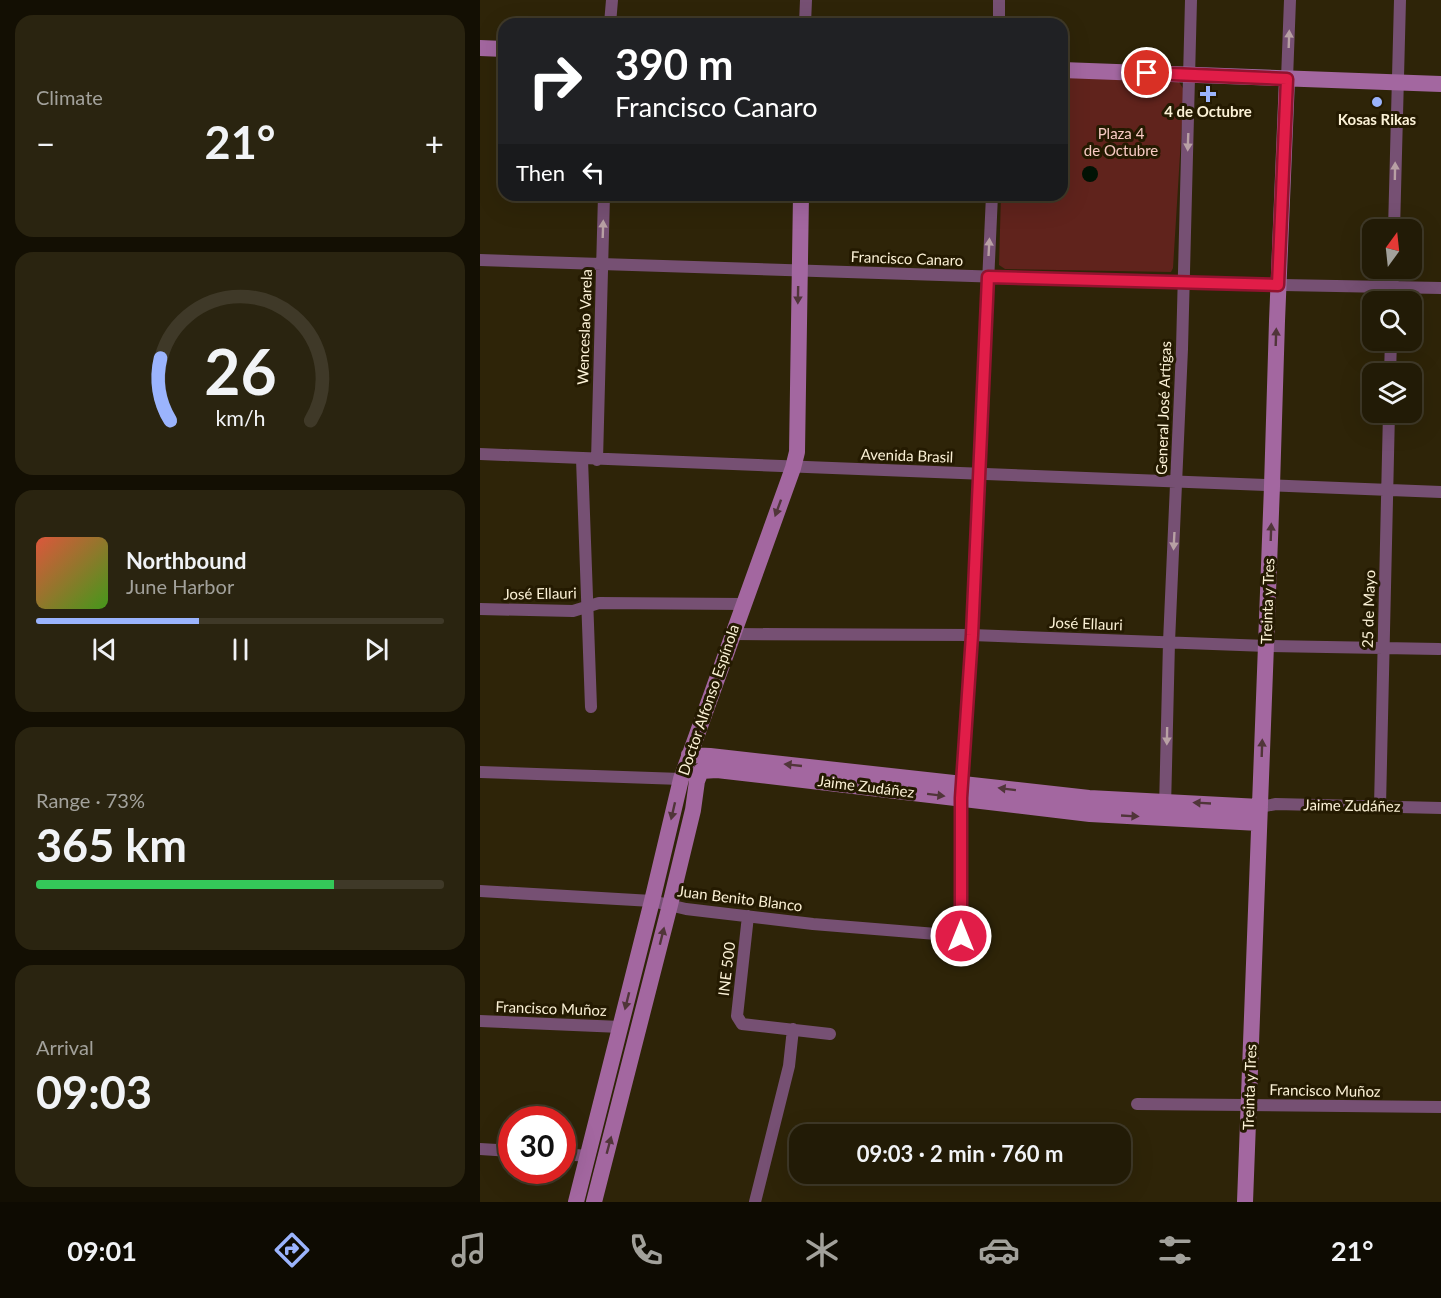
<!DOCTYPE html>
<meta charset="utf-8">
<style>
body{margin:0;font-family:Lato,sans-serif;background:#2a2410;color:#f1f3f6;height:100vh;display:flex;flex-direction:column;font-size:22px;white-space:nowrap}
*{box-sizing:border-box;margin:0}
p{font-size:20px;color:#a2a19b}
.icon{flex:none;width:33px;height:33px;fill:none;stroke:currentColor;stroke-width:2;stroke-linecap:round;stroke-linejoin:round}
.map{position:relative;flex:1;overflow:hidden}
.details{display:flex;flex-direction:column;gap:15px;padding:15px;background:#130f03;width:480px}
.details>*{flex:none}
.top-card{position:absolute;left:18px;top:18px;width:570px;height:183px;border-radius:18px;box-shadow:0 6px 24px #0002,0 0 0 2px #3f3928;background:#202124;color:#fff;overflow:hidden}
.needle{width:39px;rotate:15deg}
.buttons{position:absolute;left:882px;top:219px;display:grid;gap:12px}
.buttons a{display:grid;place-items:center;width:60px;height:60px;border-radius:12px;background:#221b06;box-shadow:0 6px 24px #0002,0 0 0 2px #3f3928;font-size:30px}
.speed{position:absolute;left:18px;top:1106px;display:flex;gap:12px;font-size:30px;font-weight:700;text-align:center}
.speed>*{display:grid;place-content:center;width:78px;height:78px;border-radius:50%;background:#221b06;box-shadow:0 6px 24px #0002,0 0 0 2px #3f3928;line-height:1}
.speed .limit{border:9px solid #d22;background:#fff;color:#111}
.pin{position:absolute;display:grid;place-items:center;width:51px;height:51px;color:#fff;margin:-26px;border:3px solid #fff;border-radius:50%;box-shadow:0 2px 6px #0007}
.me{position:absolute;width:66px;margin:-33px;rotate:0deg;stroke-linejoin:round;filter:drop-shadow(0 0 4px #0008)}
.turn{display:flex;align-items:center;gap:21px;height:126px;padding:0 18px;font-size:27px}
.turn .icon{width:78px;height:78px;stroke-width:2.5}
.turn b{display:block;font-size:42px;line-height:51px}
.then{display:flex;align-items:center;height:57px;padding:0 18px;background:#0003;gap:12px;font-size:22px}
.big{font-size:45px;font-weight:700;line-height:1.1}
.details .tile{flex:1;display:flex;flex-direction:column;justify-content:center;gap:9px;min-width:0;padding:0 21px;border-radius:18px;background:#2a2410}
.details .dial{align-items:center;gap:0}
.dial svg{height:156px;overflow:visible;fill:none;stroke:#3f3928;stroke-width:7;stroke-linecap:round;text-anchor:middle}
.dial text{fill:#f1f3f6;stroke:none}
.song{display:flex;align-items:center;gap:18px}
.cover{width:72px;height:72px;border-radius:9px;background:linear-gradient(135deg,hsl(10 70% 55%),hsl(100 70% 35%))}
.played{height:6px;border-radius:3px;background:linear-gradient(90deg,#9bb4fd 40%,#3f3928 40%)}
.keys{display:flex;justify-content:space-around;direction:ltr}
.heat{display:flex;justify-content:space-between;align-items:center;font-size:33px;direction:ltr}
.charge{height:9px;border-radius:4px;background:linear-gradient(90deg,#34c759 73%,#3f3928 0)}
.trip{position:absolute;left:309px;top:1124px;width:342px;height:60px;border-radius:18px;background:#221b06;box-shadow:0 6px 24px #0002,0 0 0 2px #3f3928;font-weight:700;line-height:60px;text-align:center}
.tab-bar{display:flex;height:96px;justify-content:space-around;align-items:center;background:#0e0b02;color:#a2a19b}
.tab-bar .icon{width:42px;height:42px}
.tab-bar .selected{color:#9bb4fd}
.tab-bar b{font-size:27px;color:#f1f3f6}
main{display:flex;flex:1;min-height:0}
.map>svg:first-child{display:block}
.green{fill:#60231c}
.water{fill:#021305}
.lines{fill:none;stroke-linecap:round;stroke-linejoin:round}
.street{stroke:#765073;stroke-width:12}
.secondary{stroke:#a367a0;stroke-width:16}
.oneway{fill:#b8a0a4}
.oneway2{fill:#503539}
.route-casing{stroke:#92132f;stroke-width:15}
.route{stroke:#e11d48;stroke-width:10}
.poi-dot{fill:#9bb4fd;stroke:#241a01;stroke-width:2}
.labels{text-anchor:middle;stroke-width:6;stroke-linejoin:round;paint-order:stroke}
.poi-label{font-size:15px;font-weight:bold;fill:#fbf1d6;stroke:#241a01}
.park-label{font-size:15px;fill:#f7cac3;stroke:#241a01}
.street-label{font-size:15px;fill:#fbf1d6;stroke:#241a01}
</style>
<main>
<section class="details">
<div class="tile"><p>Climate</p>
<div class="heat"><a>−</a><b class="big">21°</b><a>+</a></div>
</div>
<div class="tile dial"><svg viewBox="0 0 100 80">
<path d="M14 69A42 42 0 1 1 86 69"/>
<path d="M14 69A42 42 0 0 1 9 37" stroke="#9bb4fd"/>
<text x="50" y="56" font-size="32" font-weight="700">26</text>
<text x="50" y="72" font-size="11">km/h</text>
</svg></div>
<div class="tile">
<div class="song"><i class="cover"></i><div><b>Northbound</b><p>June Harbor</p></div></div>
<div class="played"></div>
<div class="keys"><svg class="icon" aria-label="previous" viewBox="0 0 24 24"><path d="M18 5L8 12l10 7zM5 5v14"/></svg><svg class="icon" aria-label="pause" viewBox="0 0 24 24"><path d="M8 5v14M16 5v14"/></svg><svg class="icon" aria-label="next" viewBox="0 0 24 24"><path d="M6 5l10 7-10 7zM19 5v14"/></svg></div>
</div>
<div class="tile"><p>Range · 73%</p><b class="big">365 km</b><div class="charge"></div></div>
<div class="tile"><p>Arrival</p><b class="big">09:03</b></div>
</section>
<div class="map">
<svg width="961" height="1202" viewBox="0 0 961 1202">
<rect width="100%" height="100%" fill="#2e2408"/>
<!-- green -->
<path class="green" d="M582,76L699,82L704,90L693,268L691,272L525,269L519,265L521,195H582Z"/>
<!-- water -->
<path class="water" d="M602 174a8 8 0 1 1 16 0a8 8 0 1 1-16 0Z"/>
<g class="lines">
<!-- street -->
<path class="street" d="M130,24L132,0
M325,24L326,0
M519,24V0
M807,79L810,0
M914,230L920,0
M0,260L704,283L961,288
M912,302L913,268
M910,374L911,340
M0,454L961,492
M102,459L111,707
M117,460L124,195
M0,609L93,611L119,603L263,604
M252,634L492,635L787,646L959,649
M0,772L201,779
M900,806L909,412
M780,807L796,804L961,808
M685,808L689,642L702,349L711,0
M0,891L172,901L206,909L333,924L481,936V798L492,635L512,195
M268,916L257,1016L262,1024L350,1034
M0,1021L141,1027
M657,1104L961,1107
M0,1149L32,1151
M82,1154L108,1156
M275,1202L309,1066L313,1029"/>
<!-- secondary -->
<path class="secondary" d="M0,48L24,49
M582,70L961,84
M209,755L230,756L609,798L780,807
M96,1202L172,901L201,779L313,468L317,452L321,195
M114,1202L190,905L213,810L217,781L221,771L237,770L610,814L779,823
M765,1202L792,486L797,321L807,79"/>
</g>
<!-- one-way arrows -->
<defs><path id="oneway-solid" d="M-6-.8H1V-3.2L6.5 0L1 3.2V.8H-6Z" transform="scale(1.5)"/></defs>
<g class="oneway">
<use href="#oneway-solid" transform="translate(809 39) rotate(-88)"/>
<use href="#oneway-solid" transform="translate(708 142) rotate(92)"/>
<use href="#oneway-solid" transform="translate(915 171) rotate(-89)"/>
<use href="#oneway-solid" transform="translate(123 229) rotate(-88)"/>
<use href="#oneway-solid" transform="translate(509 247) rotate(-87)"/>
<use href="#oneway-solid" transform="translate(694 541) rotate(93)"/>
<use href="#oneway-solid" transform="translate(687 736) rotate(91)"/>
</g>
<g class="oneway2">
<use href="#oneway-solid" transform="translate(318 295) rotate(91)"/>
<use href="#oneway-solid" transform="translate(796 337) rotate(-88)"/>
<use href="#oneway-solid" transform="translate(298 508) rotate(110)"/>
<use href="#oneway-solid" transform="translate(791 532) rotate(-88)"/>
<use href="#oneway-solid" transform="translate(782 748) rotate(-88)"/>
<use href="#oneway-solid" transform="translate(313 765) rotate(-174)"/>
<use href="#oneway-solid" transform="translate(527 789) rotate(-173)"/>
<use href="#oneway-solid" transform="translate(456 795) rotate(7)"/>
<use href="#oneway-solid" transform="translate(722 803) rotate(-177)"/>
<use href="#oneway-solid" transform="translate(193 811) rotate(103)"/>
<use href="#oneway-solid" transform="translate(650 816) rotate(3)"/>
<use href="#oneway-solid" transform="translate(182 936) rotate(-76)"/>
<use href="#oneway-solid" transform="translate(147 1001) rotate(104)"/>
<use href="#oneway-solid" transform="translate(129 1145) rotate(-75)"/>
</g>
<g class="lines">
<!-- route casing -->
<g class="route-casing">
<path id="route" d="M481,936V798L492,635L508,277L798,285L807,79L667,73"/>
</g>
<!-- route -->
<use href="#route" class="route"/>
</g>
<!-- markers -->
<g class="poi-dot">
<path d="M725 85h6v6h6v6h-6v6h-6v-6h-6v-6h6z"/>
<circle cx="897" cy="102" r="6"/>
</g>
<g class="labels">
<!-- poi labels -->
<g class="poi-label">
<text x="728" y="117">4 de Octubre</text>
<text x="897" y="125">Kosas Rikas</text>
</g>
<!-- park labels -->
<g class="park-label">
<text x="641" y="139">Plaza 4<tspan x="641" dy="17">de Octubre</tspan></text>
</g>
<!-- street labels -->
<g class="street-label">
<text transform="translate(427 259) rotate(2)" y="5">Francisco Canaro</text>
<text transform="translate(105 327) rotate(-88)" y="5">Wenceslao Varela</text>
<text transform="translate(684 408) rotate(-88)" y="5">General José Artigas</text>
<text transform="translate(427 456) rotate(2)" y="5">Avenida Brasil</text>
<text transform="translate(60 594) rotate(-1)" y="5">José Ellauri</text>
<text transform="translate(788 601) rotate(-88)" y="5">Treinta y Tres</text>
<text transform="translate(889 609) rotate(-88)" y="5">25 de Mayo</text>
<text transform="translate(606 624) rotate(2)" y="5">José Ellauri</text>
<text transform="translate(229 700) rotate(-71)" y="5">Doctor Alfonso Espínola</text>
<text transform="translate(386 787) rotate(7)" y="5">Jaime Zudáñez</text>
<text transform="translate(872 806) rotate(1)" y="5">Jaime Zudáñez</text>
<text transform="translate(260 899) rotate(7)" y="5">Juan Benito Blanco</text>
<text transform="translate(247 969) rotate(-83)" y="5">INE 500</text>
<text transform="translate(71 1009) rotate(2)" y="5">Francisco Muñoz</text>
<text transform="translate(770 1087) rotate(-88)" y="5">Treinta y Tres</text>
<text transform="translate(845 1091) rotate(1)" y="5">Francisco Muñoz</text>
</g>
</g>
</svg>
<div class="buttons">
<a><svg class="needle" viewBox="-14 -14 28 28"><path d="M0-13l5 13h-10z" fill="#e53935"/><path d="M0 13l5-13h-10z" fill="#a2a19b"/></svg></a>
<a><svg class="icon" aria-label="search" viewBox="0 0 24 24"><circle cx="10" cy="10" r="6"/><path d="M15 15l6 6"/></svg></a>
<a><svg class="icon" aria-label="layers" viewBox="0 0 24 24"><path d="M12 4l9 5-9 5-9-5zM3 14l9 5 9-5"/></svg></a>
</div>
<div class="speed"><div class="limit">30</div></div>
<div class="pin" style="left:667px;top:73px;background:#d93025"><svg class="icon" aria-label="arrive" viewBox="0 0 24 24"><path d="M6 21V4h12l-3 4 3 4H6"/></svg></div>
<svg class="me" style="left:481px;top:936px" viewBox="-20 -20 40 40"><circle r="17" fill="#e11d48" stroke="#fff" stroke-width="3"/><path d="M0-11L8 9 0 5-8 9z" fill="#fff"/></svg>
<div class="trip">09:03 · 2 min · 760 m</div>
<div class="top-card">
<div class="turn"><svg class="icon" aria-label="right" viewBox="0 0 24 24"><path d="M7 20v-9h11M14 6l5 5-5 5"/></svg><div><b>390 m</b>Francisco Canaro</div></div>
<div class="then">Then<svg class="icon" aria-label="left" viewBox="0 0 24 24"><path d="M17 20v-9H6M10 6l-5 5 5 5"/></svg></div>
</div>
</div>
</main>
<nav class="tab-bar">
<b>09:01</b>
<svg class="icon selected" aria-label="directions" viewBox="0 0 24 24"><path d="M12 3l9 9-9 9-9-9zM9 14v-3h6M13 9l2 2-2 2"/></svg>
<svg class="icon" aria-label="music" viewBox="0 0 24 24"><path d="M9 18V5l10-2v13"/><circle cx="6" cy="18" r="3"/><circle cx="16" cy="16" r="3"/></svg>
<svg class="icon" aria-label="phone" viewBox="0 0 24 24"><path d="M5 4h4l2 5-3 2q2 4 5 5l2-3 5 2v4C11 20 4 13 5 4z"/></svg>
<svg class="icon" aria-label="climate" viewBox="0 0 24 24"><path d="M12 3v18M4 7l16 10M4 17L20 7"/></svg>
<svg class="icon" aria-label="car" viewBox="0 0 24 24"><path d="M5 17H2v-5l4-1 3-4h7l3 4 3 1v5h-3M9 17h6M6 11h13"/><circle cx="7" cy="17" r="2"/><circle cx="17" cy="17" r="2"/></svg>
<svg class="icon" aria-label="filters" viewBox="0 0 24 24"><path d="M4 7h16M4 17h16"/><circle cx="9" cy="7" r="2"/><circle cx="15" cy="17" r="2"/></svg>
<b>21°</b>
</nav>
